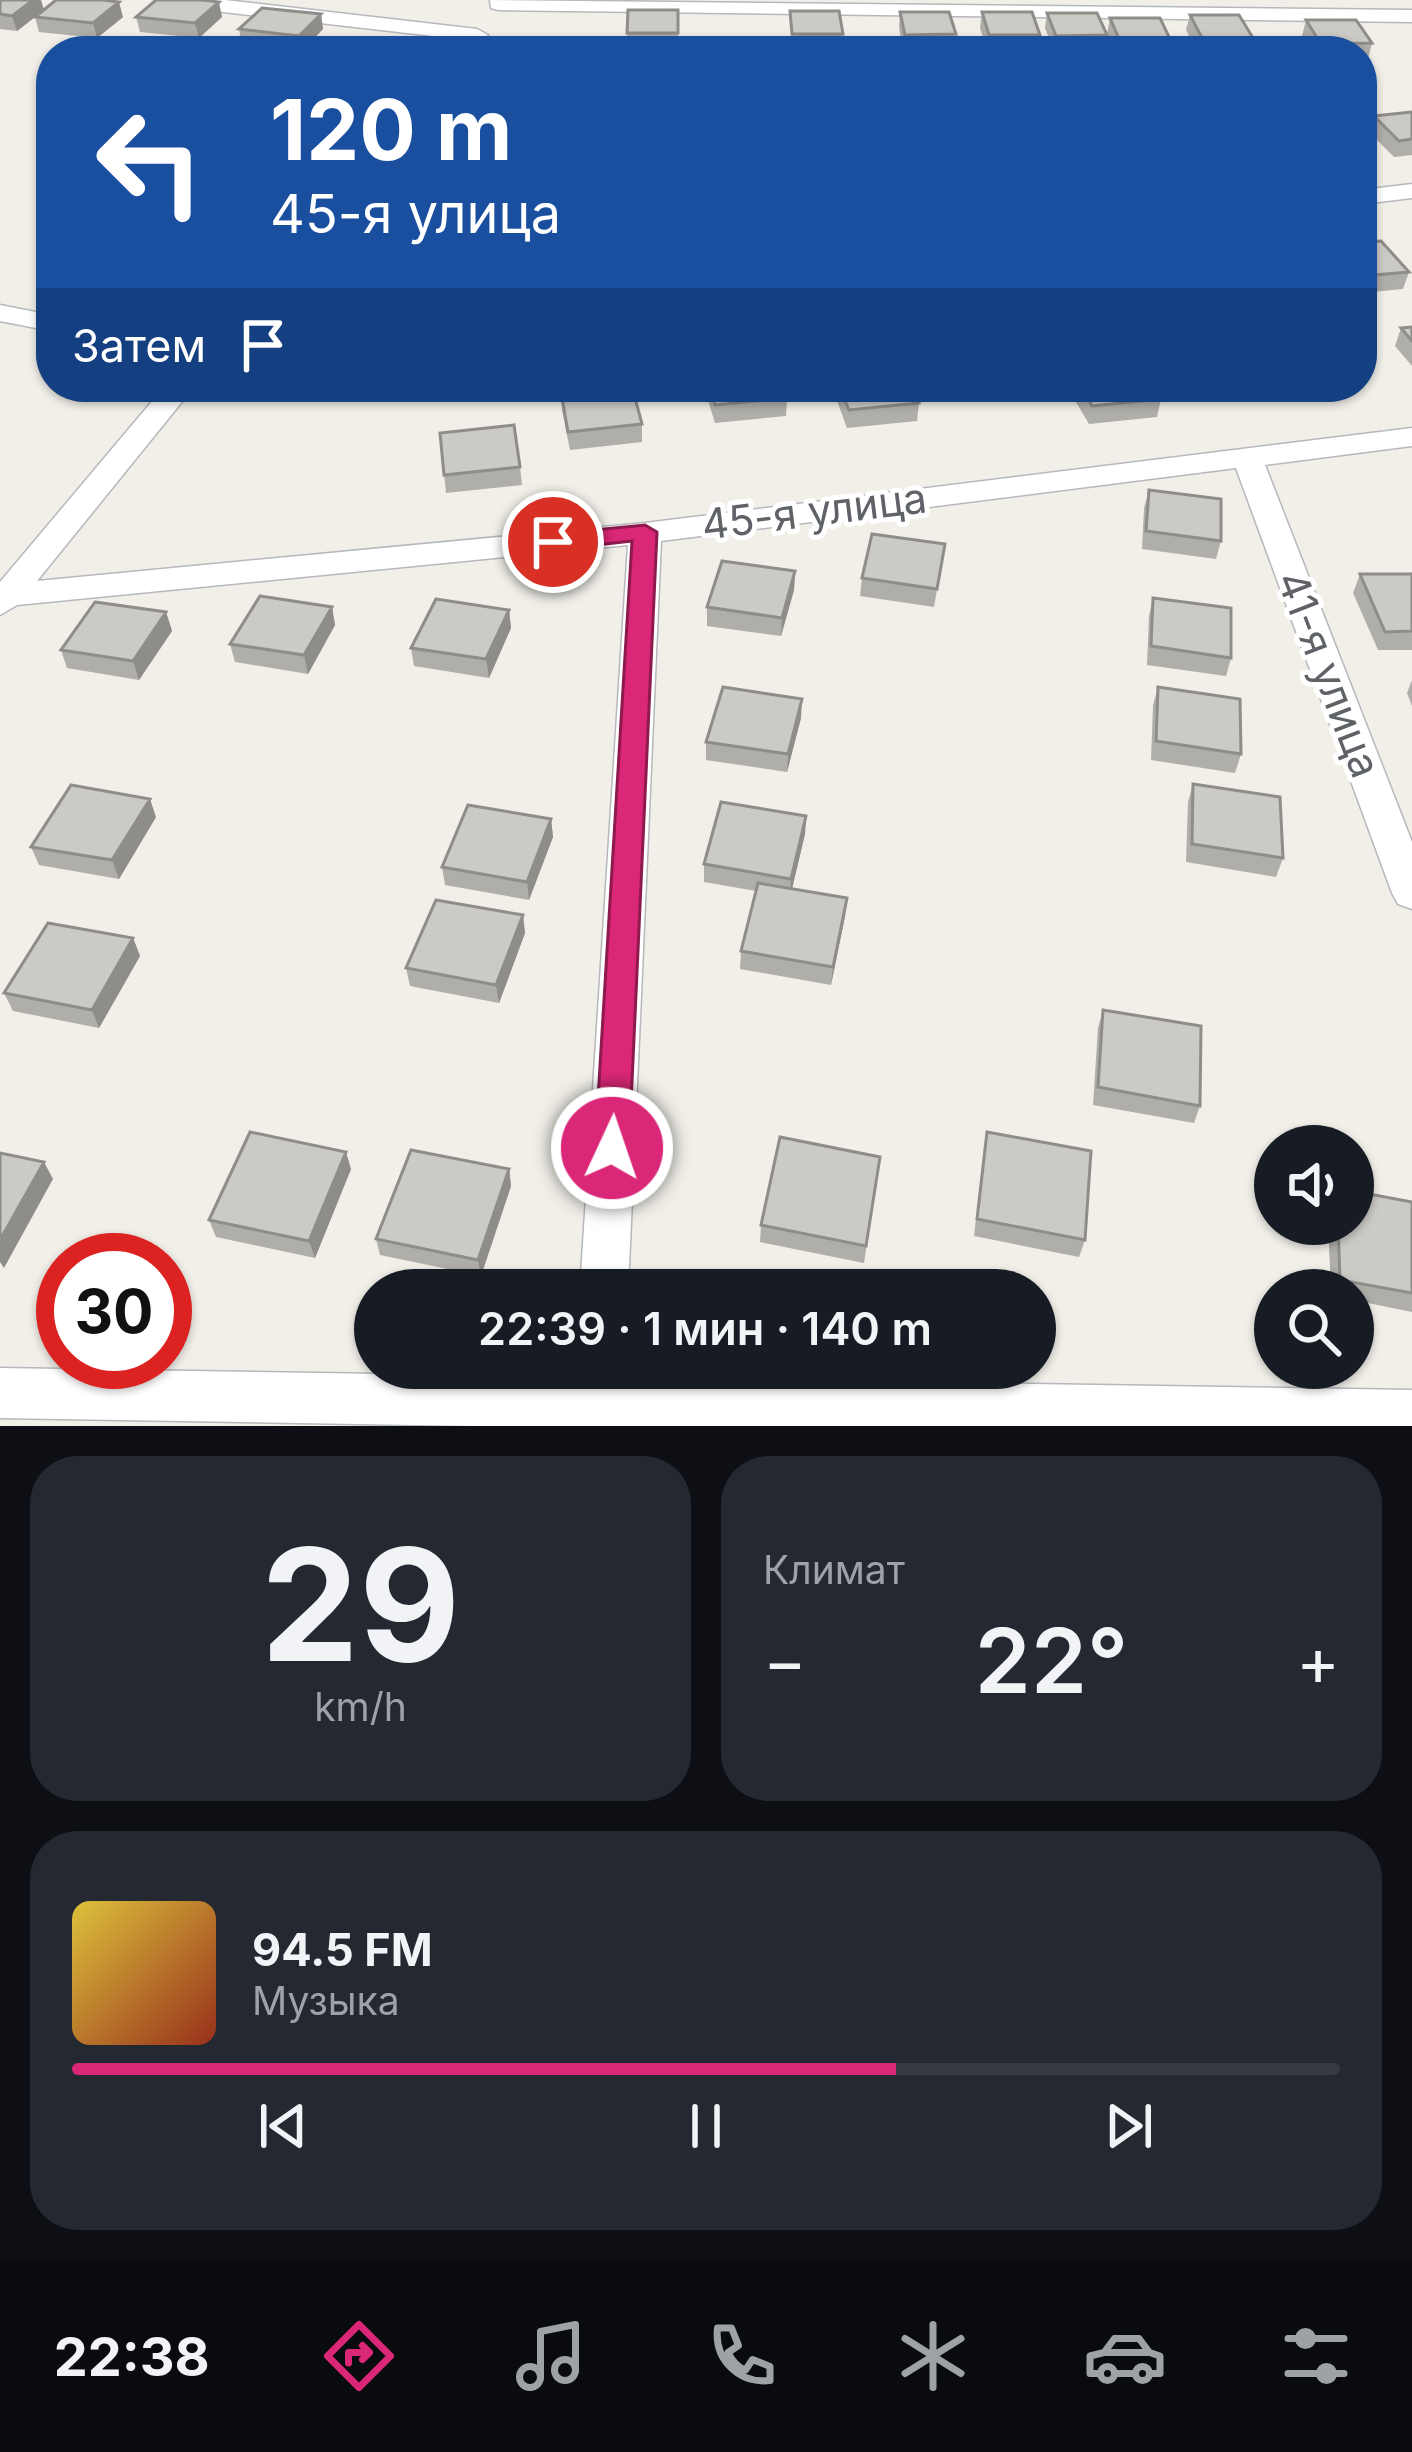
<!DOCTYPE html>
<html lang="ru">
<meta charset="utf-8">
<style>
body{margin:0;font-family:Inter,sans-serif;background:#242831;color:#f1f3f6;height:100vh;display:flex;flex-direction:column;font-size:45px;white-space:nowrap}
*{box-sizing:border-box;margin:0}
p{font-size:39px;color:#9ea1a6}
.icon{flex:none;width:66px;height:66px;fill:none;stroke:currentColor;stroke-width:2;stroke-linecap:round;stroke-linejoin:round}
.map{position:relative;height:1426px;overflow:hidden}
.drawer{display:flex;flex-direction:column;gap:30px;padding:30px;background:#0d0f14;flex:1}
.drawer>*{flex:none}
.hud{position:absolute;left:36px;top:36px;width:1341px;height:366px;border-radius:48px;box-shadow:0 3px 9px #0004;background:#1a4fa0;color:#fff;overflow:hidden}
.controls{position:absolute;left:1254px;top:1125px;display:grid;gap:24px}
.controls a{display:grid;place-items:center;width:120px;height:120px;border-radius:50%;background:#171b24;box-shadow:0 3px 9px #0004;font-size:60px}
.speed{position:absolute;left:36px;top:1233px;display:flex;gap:24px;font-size:60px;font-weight:700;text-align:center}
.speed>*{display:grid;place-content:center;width:156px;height:156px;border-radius:50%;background:#171b24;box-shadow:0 3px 9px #0004;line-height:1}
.speed .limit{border:18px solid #d22;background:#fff;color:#111}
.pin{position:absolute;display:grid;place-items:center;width:102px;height:102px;color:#fff;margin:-51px;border:6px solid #fff;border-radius:50%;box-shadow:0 3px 12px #0007}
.me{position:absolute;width:132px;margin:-66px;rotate:3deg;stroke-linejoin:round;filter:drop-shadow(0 0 9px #0008)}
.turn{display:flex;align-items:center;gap:42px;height:252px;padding:0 36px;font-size:54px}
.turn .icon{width:156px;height:156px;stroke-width:2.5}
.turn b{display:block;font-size:84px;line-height:102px}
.then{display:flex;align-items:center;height:114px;padding:0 36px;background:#0003;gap:24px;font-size:45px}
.big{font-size:90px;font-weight:600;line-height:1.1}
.drawer .widget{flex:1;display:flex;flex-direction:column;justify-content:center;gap:18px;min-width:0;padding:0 42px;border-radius:48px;background:#242831}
.drawer .dial{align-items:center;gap:0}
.dial b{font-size:156px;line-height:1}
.song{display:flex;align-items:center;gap:36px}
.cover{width:144px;height:144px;border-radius:18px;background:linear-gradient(135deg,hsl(50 70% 55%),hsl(10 70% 35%))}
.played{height:12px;border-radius:6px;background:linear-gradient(90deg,#db2777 65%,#363941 65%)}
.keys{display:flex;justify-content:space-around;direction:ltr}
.heat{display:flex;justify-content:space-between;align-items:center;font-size:66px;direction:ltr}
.drawer .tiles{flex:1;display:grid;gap:30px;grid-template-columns:1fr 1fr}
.widget:last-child{grid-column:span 2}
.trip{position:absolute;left:354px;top:1269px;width:702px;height:120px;border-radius:60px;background:#171b24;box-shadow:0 3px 9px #0004;font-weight:600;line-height:120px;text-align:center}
.tabs{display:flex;height:192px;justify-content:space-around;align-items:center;background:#090b0e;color:#9ea1a6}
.tabs .icon{width:84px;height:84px}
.tabs .current{color:#db2777}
.tabs b{font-size:54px;color:#f1f3f6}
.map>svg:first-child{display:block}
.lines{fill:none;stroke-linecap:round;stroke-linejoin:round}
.minor-casing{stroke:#b5b8bc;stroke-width:3}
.minor{fill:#fff;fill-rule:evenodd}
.wall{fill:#afaea9}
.shaded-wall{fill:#8f8d8a}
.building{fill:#cccac5;stroke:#8f8d8a;stroke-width:3}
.route{fill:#db2777;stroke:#8e194d;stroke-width:3}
.labels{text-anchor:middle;stroke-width:10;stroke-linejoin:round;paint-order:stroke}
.street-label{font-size:42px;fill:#5f6368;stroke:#fff}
</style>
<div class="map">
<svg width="1412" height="1426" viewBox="0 0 1412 1426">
<rect width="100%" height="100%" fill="#f1efe8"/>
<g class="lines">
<!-- minor casing -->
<g class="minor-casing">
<path id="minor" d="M160,0H225L477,29L488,35L477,41L170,6Z
M490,0L1412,10V22L498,10L491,8Z
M1412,184V198L1362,204V190Z
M0,305L51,315V331L0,321Z
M164,387H194L37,581L645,523L1412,428V446L1265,465L1412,842V909L1398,904L1392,893L1236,468L661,541L628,1290H580L628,545L17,605L0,615V582Z
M0,1368L1412,1390V1426H475L0,1418Z"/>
</g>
<!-- minor -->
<use href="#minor" class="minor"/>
</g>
<!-- wall -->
<path class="wall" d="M0,0L44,10L123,17L97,38L39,32L35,17L17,31L0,29Z
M678,10V48L628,46L627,33Z
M790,11L843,34L842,49H792Z
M900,12L956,34L954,50H903L899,27Z
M982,12L1040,35L1038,50L987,51L980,28Z
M1047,13L1107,35L1104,51H1054L1045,28Z
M321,14L323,29L301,51L242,45L239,29Z
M1190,15L1253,38L1250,51H1197L1186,30Z
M136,17H222L199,38L140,32Z
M1110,18L1171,41L1169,51H1115L1107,34Z
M1306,20L1372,43L1368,59H1362V51H1312L1302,36Z
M1412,112V155L1394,157L1369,132L1374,116Z
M1362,242L1409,272L1403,289L1362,293Z
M1412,327V366L1395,346L1401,328Z
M361,387H433V390L363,397Z
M704,387H783L787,398L786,416L715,423Z
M832,387H912L919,403L917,421L847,428Z
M1067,387H1153L1161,399L1157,417L1089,424Z
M1286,387H1361L1360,390L1293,397Z
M561,392L642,424V442L570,450L562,410Z
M440,433L520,467L522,485L446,493Z
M1149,490L1221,541L1216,559L1142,549L1144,508Z
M945,544L934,607L860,596L862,578Z
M795,571L794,590L781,636L707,626V607Z
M1360,574H1412V650H1378L1353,593Z
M1153,598L1231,658L1226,676L1147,665L1149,616Z
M332,607L335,625L308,674L235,662L230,644Z
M509,610L511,628L489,678L414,666L411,648Z
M166,612L172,631L139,680L67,668L61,650Z
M1412,680V706L1407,693Z
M1158,687L1241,754L1235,773L1151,760L1153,705Z
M801,718L787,772L706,760V742Z
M1193,784L1283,858L1276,877L1186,862L1188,802Z
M806,816L805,834L792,889L845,916L831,985L740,969L741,951L756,891L704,882V864Z
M156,817L119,879L39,865L31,847Z
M551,819L553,837L529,900L445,885L442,867Z
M523,915L525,933L499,1003L410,986L406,968Z
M133,938L140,956L99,1028L13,1011L4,993Z
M1103,1010L1200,1106L1194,1123L1093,1105L1098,1028Z
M987,1132L1085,1240L1079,1257L974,1236L984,1149Z
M880,1157L864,1263L760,1242L761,1225Z
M351,1169L315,1258L216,1237L209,1220Z
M509,1169L511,1186L481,1276L380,1255L376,1239Z
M1412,1202V1312L1353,1300V1290H1331L1328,1224H1353Z"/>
<!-- shaded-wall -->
<path class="shaded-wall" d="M33,0H41L44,10L17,31L12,16Z
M119,2L123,17L97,38L93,23Z
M219,2L222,17L199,38L195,23Z
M321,14L323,29L302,51L299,36Z
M795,571L794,590L781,636L782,618Z
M332,607L335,625L308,674L304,655Z
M509,610L511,628L489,678L486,659Z
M166,612L172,631L139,680L133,661Z
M802,699L801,718L787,772L788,754Z
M150,799L156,817L119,879L112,860Z
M806,816L805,834L790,897L791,879Z
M551,819L553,837L529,900L527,882Z
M847,898L845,916L831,985L833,967Z
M523,915L525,933L499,1003L496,985Z
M133,938L140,956L99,1028L92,1010Z
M346,1152L351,1169L315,1258L309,1241Z
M44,1162L53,1179L4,1268L0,1262V1240Z
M509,1169L511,1186L481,1276L478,1260Z"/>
<!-- building -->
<path class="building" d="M0,0H33L12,16L0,14Z
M56,0H103L119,2L93,23L35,17Z
M156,0H202L219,2L195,23L136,17Z
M262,8L321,14L299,36L239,29Z
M628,10H678V33H627Z
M790,11H839L843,34H792Z
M900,12H949L956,34L905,35Z
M982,12H1032L1040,35H989Z
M1047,13H1097L1107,35L1056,36Z
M1190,15H1239L1253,38H1202Z
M1110,18H1160L1171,41H1120Z
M1306,20H1356L1372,43L1321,44Z
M656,45V51H605V46Z
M1412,112V139L1399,141L1374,116Z
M1381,241L1409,272L1362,276V242Z
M1412,327V341L1401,328Z
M614,387H632L642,424L568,432L561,392Z
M710,387H783L787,398L715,405Z
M839,387H912L919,403L849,410Z
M1081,387H1153L1161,399L1092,406Z
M514,425L520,467L444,475L440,433Z
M1149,490L1221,499V541L1146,531Z
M872,534L945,544L937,589L862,578Z
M722,561L795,571L782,618L707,607Z
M1360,574H1412V631L1385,632Z
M260,596L332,607L304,655L230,644Z
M1153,598L1231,608V658L1151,646Z
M436,599L509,610L486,659L411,648Z
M95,602L166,612L133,661L61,650Z
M723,687L802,699L788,754L706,742Z
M1158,687L1240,699L1241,754L1156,741Z
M1193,784L1280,797L1283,858L1192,844Z
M71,785L150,799L112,860L31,847Z
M721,802L806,816L791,879L704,864Z
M468,805L551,819L527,882L442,867Z
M758,883L847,898L833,967L741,951Z
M436,900L523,915L496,985L406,968Z
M48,923L133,938L92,1010L4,993Z
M1103,1010L1201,1026L1200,1106L1098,1087Z
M250,1132L346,1152L309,1241L209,1220Z
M987,1132L1091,1151L1085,1240L977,1219Z
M780,1137L880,1157L866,1246L761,1225Z
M411,1150L509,1169L478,1260L376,1239Z
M0,1153L44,1162L0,1240Z
M1353,1191L1412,1202V1293L1340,1280L1338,1224H1353Z"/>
<!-- route -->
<path class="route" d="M645,525L657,532L629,1148L624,1159L612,1163L600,1159L595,1148L632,541L553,550L541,542L553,534Z"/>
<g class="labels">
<!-- street labels -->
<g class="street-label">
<text transform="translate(814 511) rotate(-7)" y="15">45-я улица</text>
<text transform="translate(1329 674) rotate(69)" y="15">41-я улица</text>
</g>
</g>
</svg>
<div class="controls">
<a><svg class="icon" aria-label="sound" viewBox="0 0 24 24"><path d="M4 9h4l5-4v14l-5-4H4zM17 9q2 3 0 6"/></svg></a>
<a><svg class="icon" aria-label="search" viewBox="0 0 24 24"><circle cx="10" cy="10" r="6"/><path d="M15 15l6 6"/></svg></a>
</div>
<div class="speed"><div class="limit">30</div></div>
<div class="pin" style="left:553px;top:542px;background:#d93025"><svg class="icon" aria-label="arrive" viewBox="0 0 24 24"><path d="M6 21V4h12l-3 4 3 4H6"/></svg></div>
<svg class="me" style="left:612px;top:1148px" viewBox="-20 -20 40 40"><circle r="17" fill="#db2777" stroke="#fff" stroke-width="3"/><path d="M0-11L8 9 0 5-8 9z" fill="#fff"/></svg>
<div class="trip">22:39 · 1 мин · 140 m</div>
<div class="hud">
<div class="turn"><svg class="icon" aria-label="left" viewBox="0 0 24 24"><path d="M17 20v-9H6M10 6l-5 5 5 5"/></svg><div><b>120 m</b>45-я улица</div></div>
<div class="then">Затем<svg class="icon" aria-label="arrive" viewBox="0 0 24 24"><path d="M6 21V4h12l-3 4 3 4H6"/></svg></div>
</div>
</div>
<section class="drawer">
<div class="tiles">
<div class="widget dial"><b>29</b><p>km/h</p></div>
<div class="widget"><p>Климат</p>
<div class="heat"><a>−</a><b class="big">22°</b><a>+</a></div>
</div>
<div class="widget">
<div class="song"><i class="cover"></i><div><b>94.5 FM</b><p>Музыка</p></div></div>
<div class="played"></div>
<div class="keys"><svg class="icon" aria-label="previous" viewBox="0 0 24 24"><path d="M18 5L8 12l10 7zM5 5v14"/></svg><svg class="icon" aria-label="pause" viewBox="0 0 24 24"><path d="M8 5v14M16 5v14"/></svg><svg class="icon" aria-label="next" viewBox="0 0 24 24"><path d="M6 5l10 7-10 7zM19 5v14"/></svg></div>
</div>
</div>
</section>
<nav class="tabs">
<b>22:38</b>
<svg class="icon current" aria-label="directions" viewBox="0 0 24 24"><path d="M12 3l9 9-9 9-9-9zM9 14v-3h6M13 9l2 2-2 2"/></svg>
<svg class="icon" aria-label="music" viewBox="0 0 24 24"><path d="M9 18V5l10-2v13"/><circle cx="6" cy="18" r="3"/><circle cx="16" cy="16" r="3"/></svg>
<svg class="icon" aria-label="phone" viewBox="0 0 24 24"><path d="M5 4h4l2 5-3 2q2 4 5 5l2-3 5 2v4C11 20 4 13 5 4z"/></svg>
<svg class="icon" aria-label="climate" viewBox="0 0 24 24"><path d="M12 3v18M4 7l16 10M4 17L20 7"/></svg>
<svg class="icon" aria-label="car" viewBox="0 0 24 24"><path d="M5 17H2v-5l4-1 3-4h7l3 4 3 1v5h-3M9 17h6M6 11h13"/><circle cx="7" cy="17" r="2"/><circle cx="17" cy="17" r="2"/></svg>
<svg class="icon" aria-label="filters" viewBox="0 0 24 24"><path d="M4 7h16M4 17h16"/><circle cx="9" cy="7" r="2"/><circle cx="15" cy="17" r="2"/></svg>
</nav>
